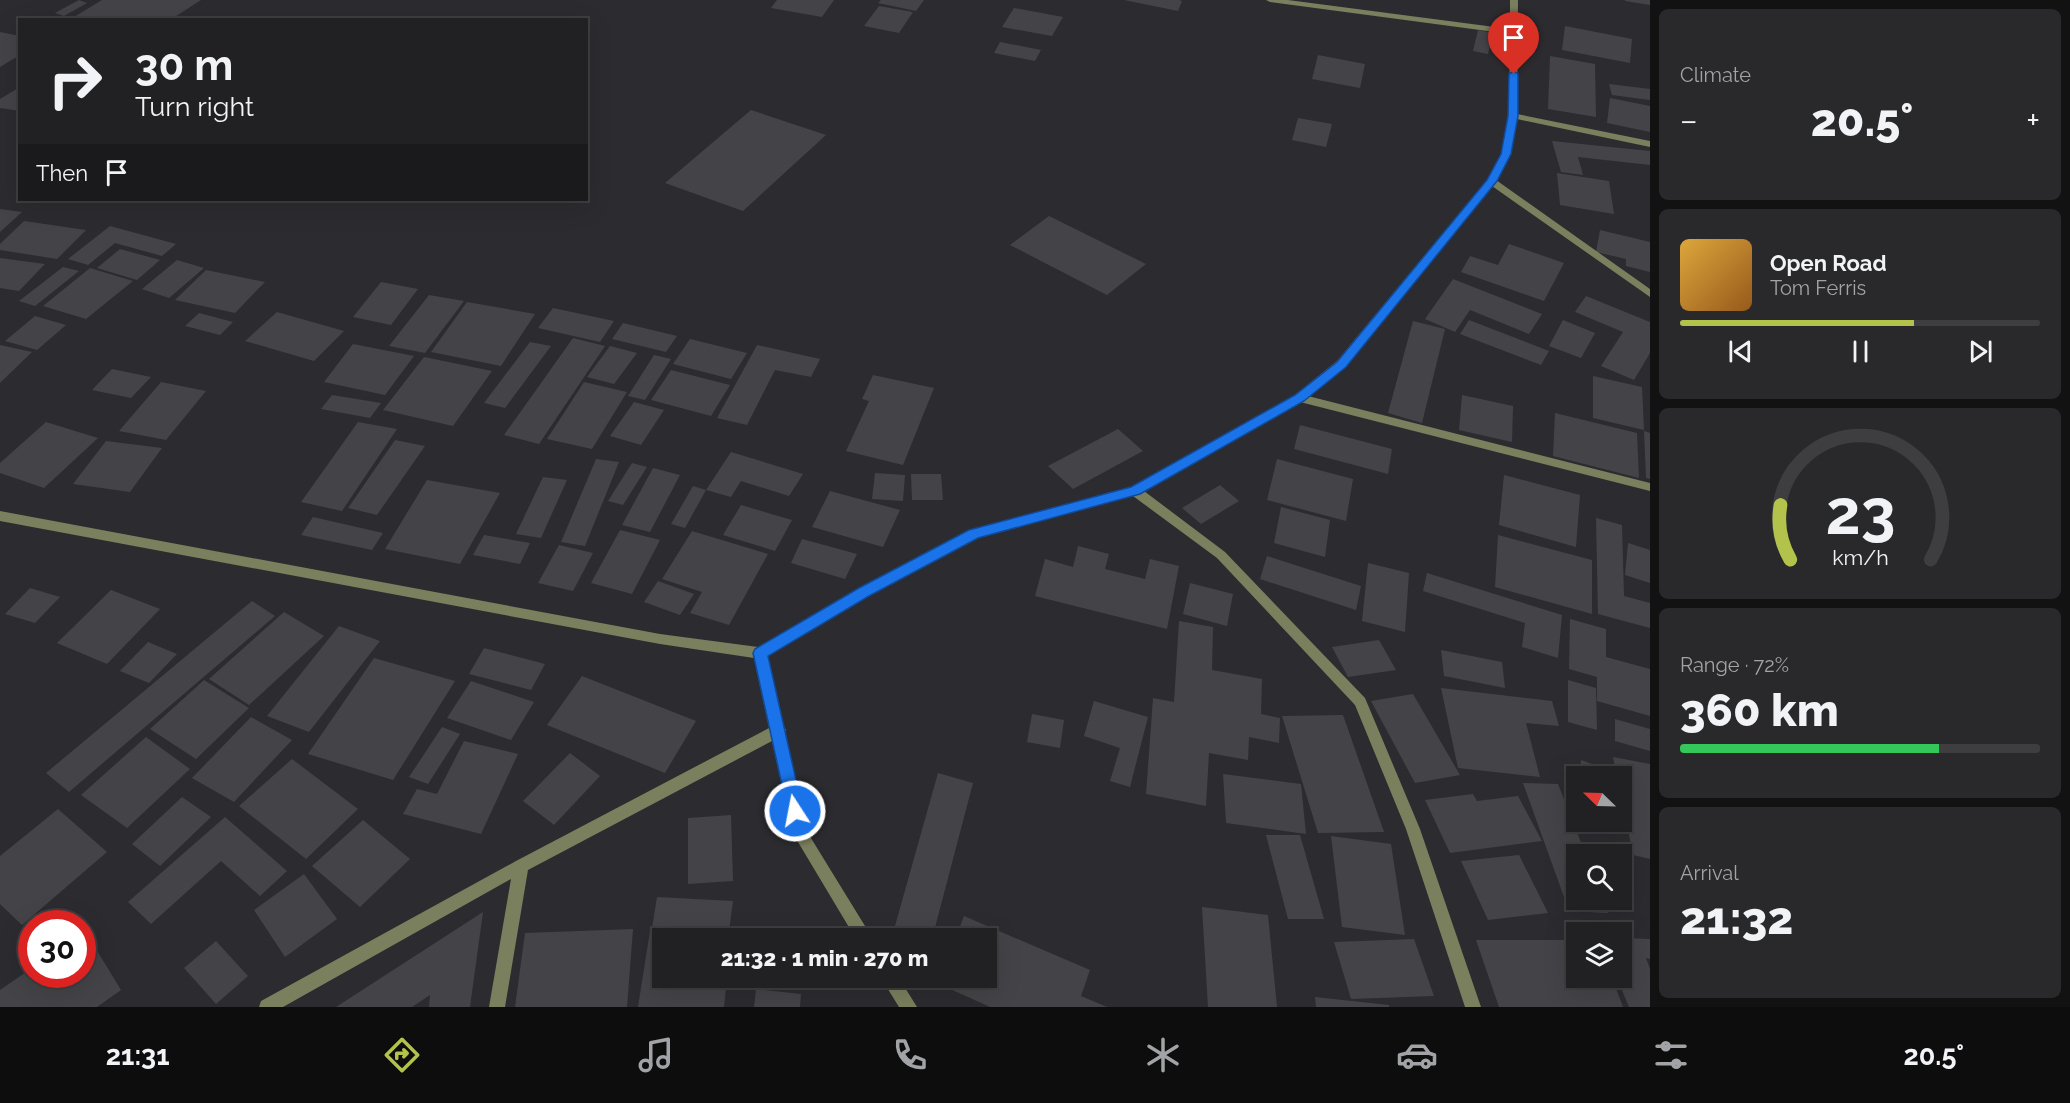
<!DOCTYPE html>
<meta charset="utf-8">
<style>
body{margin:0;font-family:Raleway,sans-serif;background:#29282b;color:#f1f3f6;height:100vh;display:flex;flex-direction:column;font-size:22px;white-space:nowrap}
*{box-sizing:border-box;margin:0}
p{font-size:20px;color:#a2a3a6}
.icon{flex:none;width:33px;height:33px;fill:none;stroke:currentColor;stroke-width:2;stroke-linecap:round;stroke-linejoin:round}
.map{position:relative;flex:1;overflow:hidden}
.sheet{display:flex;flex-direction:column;gap:9px;padding:9px;background:#121213;width:420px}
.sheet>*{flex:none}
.top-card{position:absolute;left:18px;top:18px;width:570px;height:183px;border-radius:0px;box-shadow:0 6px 24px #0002,0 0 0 2px #3e3e41;background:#212023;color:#f1f3f6;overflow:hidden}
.needle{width:39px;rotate:293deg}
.fabs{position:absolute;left:1566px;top:766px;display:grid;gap:12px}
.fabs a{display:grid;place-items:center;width:66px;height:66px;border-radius:0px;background:#212023;box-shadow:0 6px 24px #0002,0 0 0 2px #3e3e41;font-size:30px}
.speed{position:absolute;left:18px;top:910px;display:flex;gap:12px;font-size:30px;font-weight:700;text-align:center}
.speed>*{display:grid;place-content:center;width:78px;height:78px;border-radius:50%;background:#212023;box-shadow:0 6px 24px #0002,0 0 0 2px #3e3e41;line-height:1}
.speed .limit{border:9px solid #d22;background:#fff;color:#111}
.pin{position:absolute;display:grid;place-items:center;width:51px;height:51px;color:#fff;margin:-62px -26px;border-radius:50% 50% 50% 0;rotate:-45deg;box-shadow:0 0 6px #0007}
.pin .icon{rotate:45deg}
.me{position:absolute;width:66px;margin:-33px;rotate:349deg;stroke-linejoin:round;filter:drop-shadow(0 0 4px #0008)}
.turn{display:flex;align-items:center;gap:21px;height:126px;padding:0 18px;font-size:27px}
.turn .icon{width:78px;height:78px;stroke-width:2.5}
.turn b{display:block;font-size:42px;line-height:51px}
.then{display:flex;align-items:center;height:57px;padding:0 18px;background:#0003;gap:12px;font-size:22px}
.big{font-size:45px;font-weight:800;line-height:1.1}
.sheet .widget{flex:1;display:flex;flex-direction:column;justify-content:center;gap:9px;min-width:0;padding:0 21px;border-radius:9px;background:#29282b}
.sheet .dial{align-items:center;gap:0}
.dial svg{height:156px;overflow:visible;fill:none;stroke:#3e3e41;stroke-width:7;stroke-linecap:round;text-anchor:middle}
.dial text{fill:#f1f3f6;stroke:none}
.song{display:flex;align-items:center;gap:18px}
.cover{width:72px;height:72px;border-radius:9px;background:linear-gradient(135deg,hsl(40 70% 55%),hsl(30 70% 35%))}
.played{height:6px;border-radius:3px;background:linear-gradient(90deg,#b3c24b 65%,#3e3e41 65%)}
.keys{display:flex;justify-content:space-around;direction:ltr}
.heat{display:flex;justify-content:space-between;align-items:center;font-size:33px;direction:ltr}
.charge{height:9px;border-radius:4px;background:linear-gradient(90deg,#34c759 72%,#3e3e41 0)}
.trip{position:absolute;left:652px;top:928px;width:345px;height:60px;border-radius:0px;background:#212023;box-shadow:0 6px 24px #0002,0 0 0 2px #3e3e41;font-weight:800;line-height:60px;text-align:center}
.tabs{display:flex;height:96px;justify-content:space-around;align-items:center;background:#0d0d0e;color:#a2a3a6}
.tabs .icon{width:42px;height:42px}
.tabs .on{color:#b3c24b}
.tabs b{font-size:27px;color:#f1f3f6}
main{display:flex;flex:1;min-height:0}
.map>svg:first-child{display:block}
.building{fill:#444448}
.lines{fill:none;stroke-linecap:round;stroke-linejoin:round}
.minor{fill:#7a7f5d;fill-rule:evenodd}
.route{fill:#1a73e8;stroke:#114b97;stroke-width:1.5}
</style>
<main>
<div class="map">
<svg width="1650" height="1007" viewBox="0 0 1650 1007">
<rect width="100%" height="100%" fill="#2c2b2f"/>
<!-- building -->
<path class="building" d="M79,0L87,3L64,16L55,13Z
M102,0H201L170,20H69Z
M777,0H834L822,17L771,8Z
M881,0H924L916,11L878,3Z
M1124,0H1179L1182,1L1178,11Z
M1625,0H1650V5L1625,1Z
M879,6L913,12L899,33L864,26Z
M1014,8L1063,17L1052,36L1002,27Z
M1565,26L1632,39L1630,63L1562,50Z
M1478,30L1493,33L1488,54L1473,51Z
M0,32L20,36V55L0,67Z
M1000,42L1041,50L1035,61L994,53Z
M1318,55L1365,64L1360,88L1312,79Z
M1550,56L1595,64L1596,117L1548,109Z
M1609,84L1650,89V100L1612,95Z
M20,87V111L0,108V99Z
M1610,98L1650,106V132L1607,123Z
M751,110L826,135L743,211L665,183Z
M1298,118L1332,124L1326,147L1292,140Z
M1552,141L1650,151V165L1578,157L1583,175L1561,172Z
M1557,173L1609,181L1614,214L1560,205Z
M0,209L22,212L0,232Z
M1049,216L1146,264L1107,295L1010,245Z
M24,221L86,230L57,259L0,250V244Z
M110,226L176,244L162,256L115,243L88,265L68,259Z
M1600,230L1650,242V272L1626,266V259L1596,252Z
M1509,244L1564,263L1544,301L1461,272L1470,256L1498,265Z
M120,249L160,260L137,280L97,268Z
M0,258L45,264L19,291L0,288Z
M177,260L204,268L169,298L142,289Z
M63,267L79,271L35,306L19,301Z
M90,268L133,281L86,319L43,306Z
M206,270L265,282L235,313L175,300Z
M1453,279L1542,314L1529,334L1470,310L1455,332L1425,319Z
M381,282L418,289L391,325L353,317Z
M429,295L464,301L425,353L389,346Z
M1586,296L1650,322V353L1634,380L1601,366L1623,332L1575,312Z
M467,302L535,314L501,366L431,352Z
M553,308L614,321L600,342L538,328Z
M277,312L344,331L314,361L245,341Z
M199,313L233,322L220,335L185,326Z
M35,316L66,325L37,350L5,341Z
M1469,320L1549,351L1541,365L1460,334Z
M1563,320L1595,333L1581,358L1549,346Z
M1413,321L1445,329L1422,423L1388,413Z
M623,323L677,336L666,352L612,339Z
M573,338L605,346L539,444L504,435Z
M690,339L747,353L731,379L673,364Z
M530,342L551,346L505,408L484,403Z
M353,344L414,356L385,395L324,382Z
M0,345L32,352L0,383Z
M757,345L820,359L811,377L775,370L747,425L717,418Z
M610,346L637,353L614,384L587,377Z
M654,355L671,359L645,400L628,396Z
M424,357L492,371L453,426L383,410Z
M112,369L151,377L131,398L92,390Z
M671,370L730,385L711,416L651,400Z
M873,375L934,388L903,465L846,451L869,401L862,399Z
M1593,376L1642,387L1644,430L1593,418Z
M161,382L206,391L166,440L119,431Z
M584,382L627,392L592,449L547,439Z
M332,395L381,403L370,418L321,409Z
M1462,395L1513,406L1512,442L1459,430Z
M634,402L664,410L641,445L610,436Z
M1555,413L1637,433L1639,478L1553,456Z
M46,422L98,438L44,488L0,473V463Z
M358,422L397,429L342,511L301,502Z
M1300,425L1392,449L1388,474L1294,449Z
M1118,429L1143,451L1073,489L1048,466Z
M1644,431L1650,433V479L1646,478Z
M395,440L425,446L377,515L348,508Z
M106,441L162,448L130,492L73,484Z
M731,452L803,474L789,496L741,481L731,497L706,490Z
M596,459L619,462L585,546L561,542Z
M1277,459L1353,479L1346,521L1267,500Z
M632,463L647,467L623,505L608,501Z
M653,468L680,475L650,532L622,525Z
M875,473L905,475L903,501L872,499Z
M911,474H941L943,500H912Z
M1504,475L1580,495L1576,547L1499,525Z
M543,477L567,480L541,538L516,534Z
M427,480L500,493L460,564L385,549Z
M1220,485L1239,501L1201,524L1182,508Z
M693,486L706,490L685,528L671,524Z
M830,491L900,510L883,547L812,527Z
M741,505L792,520L775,551L723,535Z
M1281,507L1330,520L1325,557L1274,543Z
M313,517L383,533L372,550L301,535Z
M1596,518L1622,525L1624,596L1650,603V628L1598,614Z
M620,530L660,540L632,594L591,583Z
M692,531L768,554L729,625L690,613L702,592L662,579Z
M484,535L530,543L520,564L473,555Z
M1498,535L1592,560V614L1495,587Z
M802,539L857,554L845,579L791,563Z
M1628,543L1650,550V583L1625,575Z
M559,545L593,553L573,591L538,583Z
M1078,546L1109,554L1105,569L1145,579L1150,559L1179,566L1167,629L1035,596L1045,559L1073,567Z
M1267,556L1361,586L1356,610L1260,579Z
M1368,563L1409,573L1405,632L1362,621Z
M1427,573L1562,615L1558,658L1522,647L1525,623L1423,591Z
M658,581L694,594L680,615L644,602Z
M1190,583L1233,594L1227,626L1183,614Z
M30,588L60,597L35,623L5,614Z
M111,590L160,609L107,664L57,643Z
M252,601L275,616L69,792L46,773Z
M284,612L324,636L249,705L209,679Z
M1570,619L1606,629V657L1650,669V716L1597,701V677L1569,669Z
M1179,621L1213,627L1212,670L1262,679L1261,714L1280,718L1279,743L1249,737L1248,760L1209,753L1206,806L1146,794L1153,698L1174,702Z
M339,626L380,641L309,732L267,716Z
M1379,640L1396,670L1348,677L1332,647Z
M148,642L177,654L149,683L120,671Z
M484,648L545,664L531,690L469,674Z
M1441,650L1502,662L1505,688L1444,676Z
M374,658L455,681L393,780L308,754Z
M582,676L696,721L665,773L547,725Z
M204,680L249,708L196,759L150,729Z
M1568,680L1596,688L1597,730L1568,722Z
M471,681L534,702L511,740L447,718Z
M1441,688L1552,701L1559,726L1526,723L1540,777L1458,768Z
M1413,694L1460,775L1415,783L1371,701Z
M1094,701L1148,717L1130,787L1110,781L1120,748L1084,736Z
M1032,714L1064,720L1060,748L1027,742Z
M1343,715L1384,832L1318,833L1282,716Z
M251,717L292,740L234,802L192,778Z
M1615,719L1650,729V751L1615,741Z
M442,727L460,734L428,784L409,777Z
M146,737L190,769L127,828L81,795Z
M464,741L518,754L481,834L403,814L417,789L437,794Z
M570,753L600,776L554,825L523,801Z
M1613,757L1650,764V859L1633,855L1622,799V777H1617Z
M292,759L358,809L306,859L239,806Z
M1581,760L1609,770L1608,777H1580Z
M938,773L973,783L932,939H913L893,933Z
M1223,774L1301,784L1306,834L1226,823Z
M1523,783L1558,784L1586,855H1576V900H1603L1608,913L1569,911Z
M1473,794L1477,801L1518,796L1542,841L1450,853L1425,800Z
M182,797L211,817L160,866L132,844Z
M58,809L107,852L22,925L0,904V856Z
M731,815L733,881L688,884V818Z
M225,817L287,871L260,896L221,861L151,924L128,902Z
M363,820L410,859L360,907L312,866Z
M1266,835H1300L1324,919H1288Z
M1331,836L1391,844L1405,935L1342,927Z
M1519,855L1548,913L1488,920L1461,861Z
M304,874L337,919L285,957L254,910Z
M657,897L733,901L729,931L652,928Z
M1202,907L1268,915L1277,1007H1208Z
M483,912L470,1007H429L430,995L412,1007H336Z
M964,916L1090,970L1081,996L1107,1007H990L937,983L939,978H987V939H955Z
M633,929L627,1007H515L525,933Z
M85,931L121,990L97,1007H0V990L32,968V975H82V932Z
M650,931L732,936L731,939H663V978H727L724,1007H638Z
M1622,938L1650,939V959L1646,958L1650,969V1007H1629L1617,978H1622Z
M1414,939L1434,996L1351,999L1334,942Z
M1476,940H1576V978H1612L1623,1007H1499Z
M216,941L248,976L216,1004L184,968Z
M756,989L801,994L800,1007H754Z
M1315,997L1389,1005V1007H1316Z"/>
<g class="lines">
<!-- minor -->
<path class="minor" d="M1266,0H1288L1510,29V0H1518L1517,114L1650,141V147L1517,119L1511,154L1496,180L1650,289V297L1492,186L1345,367L1308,396L1650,483V491L1300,402L1144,491L1225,552L1365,698L1420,829L1481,1007H1465L1406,829L1355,705L1217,558L1133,496L978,538L869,596L767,655L783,725L786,730L784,733L806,830L873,939H856L792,832L772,741L528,870L505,1007H489L511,879L283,1007H259L261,1001L516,861L769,728L754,658L660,644L0,521V511L660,634L758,647L859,588L970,531L1131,488L1295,395L1337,361L1487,180L1501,154L1509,116L1510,34L1270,2Z
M881,978H899L917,1007H899Z"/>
</g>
<!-- route -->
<path class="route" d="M1514,71L1518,74V116L1511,154L1497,181L1346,367L1304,401L1140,494L978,538L869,596L768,656L803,811L801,817L795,819L789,817L753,653L755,649L859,588L969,530L1131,487L1295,395L1337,362L1487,180L1501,154L1508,116L1509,74Z"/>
</svg>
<div class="fabs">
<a><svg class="needle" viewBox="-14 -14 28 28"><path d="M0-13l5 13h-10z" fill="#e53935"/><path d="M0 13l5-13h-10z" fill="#a2a3a6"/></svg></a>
<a><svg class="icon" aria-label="search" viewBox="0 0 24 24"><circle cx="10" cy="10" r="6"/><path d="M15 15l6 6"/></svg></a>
<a><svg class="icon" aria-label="layers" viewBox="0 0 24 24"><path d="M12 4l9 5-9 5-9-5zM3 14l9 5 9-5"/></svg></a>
</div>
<div class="speed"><div class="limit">30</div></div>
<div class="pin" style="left:1514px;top:74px;background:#d93025"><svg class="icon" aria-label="arrive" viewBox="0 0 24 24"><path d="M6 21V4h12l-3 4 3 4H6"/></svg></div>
<svg class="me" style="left:795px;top:811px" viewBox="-20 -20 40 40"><circle r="17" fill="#1a73e8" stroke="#fff" stroke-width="3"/><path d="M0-11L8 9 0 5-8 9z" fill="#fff"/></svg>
<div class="trip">21:32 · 1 min · 270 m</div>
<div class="top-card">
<div class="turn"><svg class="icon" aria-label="right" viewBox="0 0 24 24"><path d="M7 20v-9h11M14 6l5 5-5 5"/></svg><div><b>30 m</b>Turn right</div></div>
<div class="then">Then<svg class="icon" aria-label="arrive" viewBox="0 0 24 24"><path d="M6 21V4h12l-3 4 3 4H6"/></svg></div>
</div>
</div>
<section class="sheet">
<div class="widget"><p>Climate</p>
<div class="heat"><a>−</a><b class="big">20.5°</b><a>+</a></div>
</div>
<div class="widget">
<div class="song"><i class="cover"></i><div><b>Open Road</b><p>Tom Ferris</p></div></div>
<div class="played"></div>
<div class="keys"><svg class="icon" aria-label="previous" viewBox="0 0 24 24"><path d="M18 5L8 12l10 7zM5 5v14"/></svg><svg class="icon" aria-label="pause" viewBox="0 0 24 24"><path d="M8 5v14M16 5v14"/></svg><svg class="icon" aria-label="next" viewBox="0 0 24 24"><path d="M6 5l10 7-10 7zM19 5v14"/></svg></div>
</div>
<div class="widget dial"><svg viewBox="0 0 100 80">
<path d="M14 69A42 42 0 1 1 86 69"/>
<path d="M14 69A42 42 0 0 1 9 41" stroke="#b3c24b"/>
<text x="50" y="56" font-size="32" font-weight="700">23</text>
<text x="50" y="72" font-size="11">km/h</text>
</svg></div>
<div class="widget"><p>Range · 72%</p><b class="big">360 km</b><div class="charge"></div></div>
<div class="widget"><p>Arrival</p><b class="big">21:32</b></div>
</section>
</main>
<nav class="tabs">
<b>21:31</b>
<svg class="icon on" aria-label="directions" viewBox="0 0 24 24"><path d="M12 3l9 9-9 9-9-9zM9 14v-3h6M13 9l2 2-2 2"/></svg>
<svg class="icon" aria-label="music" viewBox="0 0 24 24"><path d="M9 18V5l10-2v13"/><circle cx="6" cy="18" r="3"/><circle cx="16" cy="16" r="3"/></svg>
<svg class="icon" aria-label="phone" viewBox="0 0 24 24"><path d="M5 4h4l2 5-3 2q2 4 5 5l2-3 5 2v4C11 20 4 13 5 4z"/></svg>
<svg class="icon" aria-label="climate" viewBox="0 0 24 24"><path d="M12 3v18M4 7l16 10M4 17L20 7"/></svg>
<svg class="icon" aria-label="car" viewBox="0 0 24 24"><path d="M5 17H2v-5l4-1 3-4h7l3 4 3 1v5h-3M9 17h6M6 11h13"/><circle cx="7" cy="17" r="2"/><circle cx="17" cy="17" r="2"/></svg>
<svg class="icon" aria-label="filters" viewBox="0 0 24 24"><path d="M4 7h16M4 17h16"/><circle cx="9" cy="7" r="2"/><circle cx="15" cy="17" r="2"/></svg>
<b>20.5°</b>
</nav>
